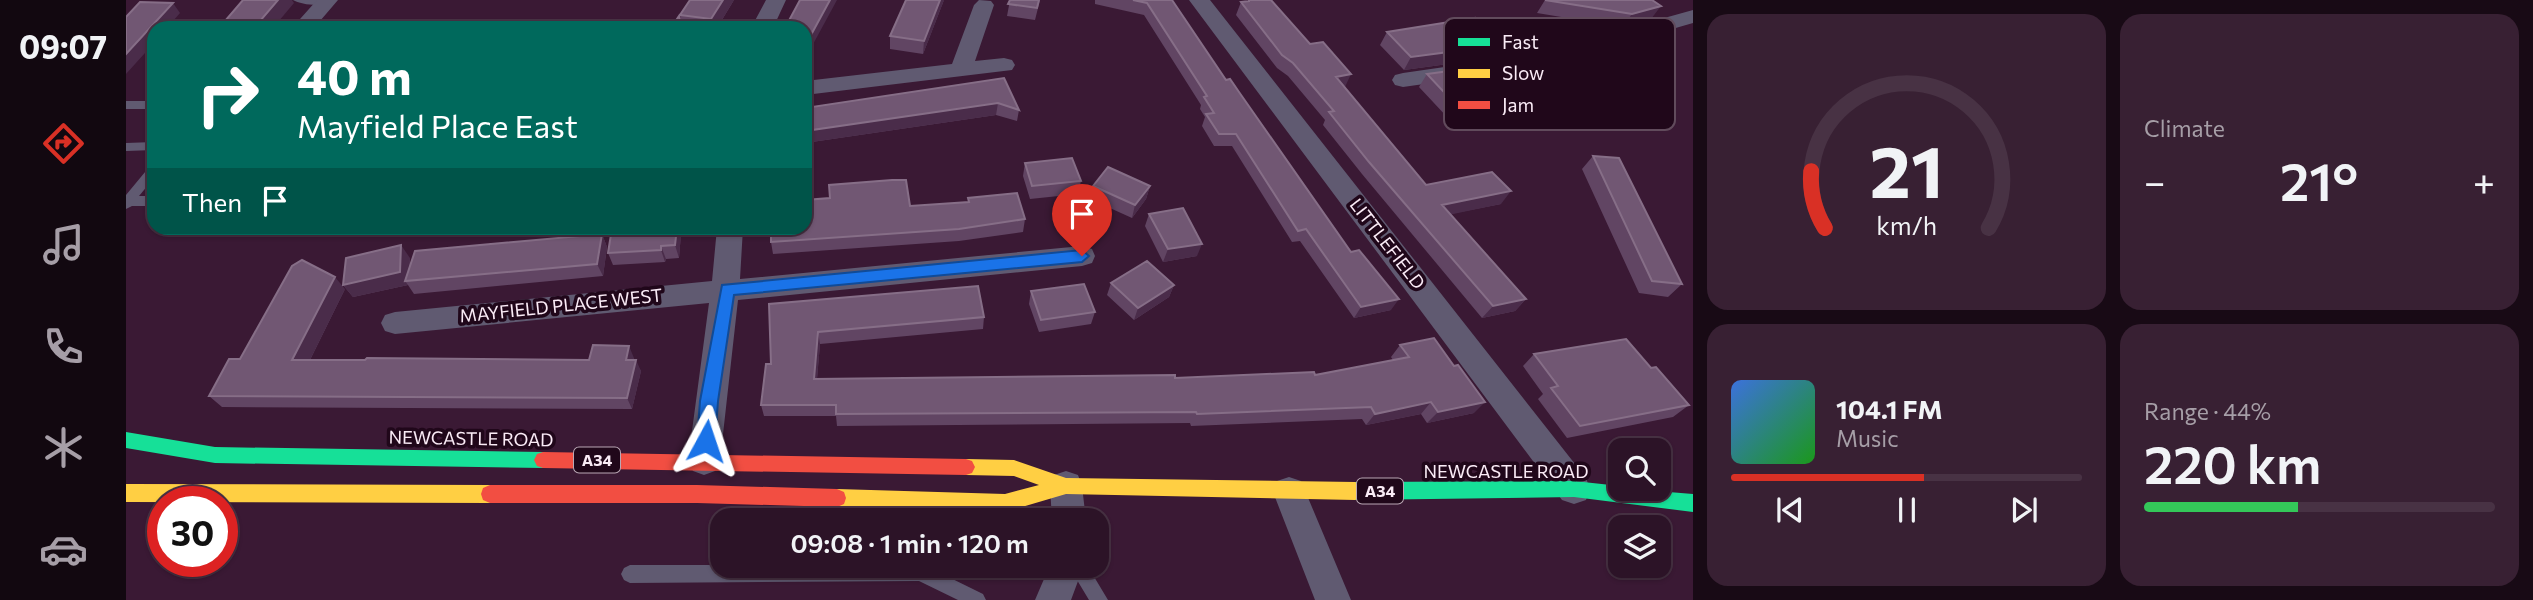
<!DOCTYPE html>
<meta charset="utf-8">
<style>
body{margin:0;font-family:Commissioner,sans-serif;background:#382033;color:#f1f3f6;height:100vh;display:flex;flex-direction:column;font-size:26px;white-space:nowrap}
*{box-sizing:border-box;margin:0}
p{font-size:23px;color:#a69ea7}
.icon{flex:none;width:38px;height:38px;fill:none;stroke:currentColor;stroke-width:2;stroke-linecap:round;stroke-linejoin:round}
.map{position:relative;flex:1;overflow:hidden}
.sheet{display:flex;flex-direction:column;gap:14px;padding:14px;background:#180a15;width:840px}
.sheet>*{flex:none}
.banner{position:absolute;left:21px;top:21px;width:665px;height:214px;border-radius:21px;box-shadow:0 2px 5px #0004,0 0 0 2px #483244;background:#00695c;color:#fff;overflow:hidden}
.buttons{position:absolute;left:1482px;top:438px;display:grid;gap:14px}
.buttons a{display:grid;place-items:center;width:63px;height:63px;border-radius:14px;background:#2c1327;box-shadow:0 2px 5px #0004,0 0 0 2px #483244;font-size:35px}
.speed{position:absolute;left:21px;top:486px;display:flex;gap:14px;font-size:35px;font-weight:700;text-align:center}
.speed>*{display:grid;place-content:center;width:91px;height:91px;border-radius:50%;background:#2c1327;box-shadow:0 2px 5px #0004,0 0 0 2px #483244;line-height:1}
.speed .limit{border:10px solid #d22;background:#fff;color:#111}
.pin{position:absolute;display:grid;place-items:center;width:60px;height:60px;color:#fff;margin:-72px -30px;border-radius:50% 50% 50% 0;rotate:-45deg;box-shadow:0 0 7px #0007}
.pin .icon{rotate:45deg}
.me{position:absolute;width:77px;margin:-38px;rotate:5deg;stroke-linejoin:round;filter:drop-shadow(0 0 5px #0008)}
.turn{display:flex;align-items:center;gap:24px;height:147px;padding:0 35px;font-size:32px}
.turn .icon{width:91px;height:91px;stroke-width:2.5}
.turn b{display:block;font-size:49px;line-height:60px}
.then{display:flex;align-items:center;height:66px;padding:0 35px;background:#0003;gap:14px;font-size:26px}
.big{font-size:52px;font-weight:600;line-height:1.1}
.sheet .tile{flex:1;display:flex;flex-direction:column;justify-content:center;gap:10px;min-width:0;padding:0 24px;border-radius:21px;background:#382033}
.sheet .dial{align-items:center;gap:0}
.dial svg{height:182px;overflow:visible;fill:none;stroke:#483244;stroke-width:7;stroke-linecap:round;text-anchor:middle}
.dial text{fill:#f1f3f6;stroke:none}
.song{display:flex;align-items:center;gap:21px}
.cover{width:84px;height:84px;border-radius:10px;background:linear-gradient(135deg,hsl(220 70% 55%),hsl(120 70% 35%))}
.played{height:7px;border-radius:4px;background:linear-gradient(90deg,#d93025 55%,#483244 55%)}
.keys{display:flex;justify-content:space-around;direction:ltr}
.heat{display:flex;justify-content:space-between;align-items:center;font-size:38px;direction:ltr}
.charge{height:10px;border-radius:5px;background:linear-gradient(90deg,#34c759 44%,#483244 0)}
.sheet .tiles{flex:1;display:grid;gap:14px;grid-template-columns:repeat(2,1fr)}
.trip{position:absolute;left:584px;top:508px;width:399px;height:70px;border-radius:21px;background:#2c1327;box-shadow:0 2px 5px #0004,0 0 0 2px #483244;font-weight:600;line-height:70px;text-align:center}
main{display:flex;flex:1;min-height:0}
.menu{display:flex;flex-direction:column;width:126px;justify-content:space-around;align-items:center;background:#120810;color:#a69ea7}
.menu .icon{width:49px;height:49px}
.menu .selected{color:#d93025}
.menu b{font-size:32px;color:#f1f3f6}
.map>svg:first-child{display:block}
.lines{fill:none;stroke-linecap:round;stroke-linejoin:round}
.lane{fill:#605a71;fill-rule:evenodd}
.street{fill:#605a71;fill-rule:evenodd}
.fast{fill:#16e098;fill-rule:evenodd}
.slow{fill:#ffcf43;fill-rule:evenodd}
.jam{fill:#f24e42;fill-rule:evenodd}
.wall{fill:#614563}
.shaded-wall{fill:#4a2c4a}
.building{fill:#715773;stroke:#866e87;stroke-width:2}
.route{fill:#1a73e8;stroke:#114b97;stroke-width:2}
.labels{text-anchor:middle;stroke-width:7;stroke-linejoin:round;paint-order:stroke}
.shield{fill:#20071a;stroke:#b9a7b4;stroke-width:2}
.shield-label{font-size:16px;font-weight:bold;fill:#faebf6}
.street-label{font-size:18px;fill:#faebf6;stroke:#20071a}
.key{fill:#20071a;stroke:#614b5c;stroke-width:2}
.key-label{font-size:19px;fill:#faebf6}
</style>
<main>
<nav class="menu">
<b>09:07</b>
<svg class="icon selected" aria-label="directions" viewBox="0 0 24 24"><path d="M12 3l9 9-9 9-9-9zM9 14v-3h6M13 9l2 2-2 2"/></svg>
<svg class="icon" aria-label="music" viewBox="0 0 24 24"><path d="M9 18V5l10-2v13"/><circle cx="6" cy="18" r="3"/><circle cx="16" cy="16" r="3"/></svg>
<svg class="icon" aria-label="phone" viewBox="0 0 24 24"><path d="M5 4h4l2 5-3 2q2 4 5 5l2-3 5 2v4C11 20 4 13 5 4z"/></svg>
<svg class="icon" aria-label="climate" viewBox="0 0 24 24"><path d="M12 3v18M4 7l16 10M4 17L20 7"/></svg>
<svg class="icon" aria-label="car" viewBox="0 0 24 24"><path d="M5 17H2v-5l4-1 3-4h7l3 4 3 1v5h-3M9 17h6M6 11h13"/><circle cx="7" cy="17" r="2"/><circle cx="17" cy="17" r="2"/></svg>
</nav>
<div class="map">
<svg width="1567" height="600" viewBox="0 0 1567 600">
<rect width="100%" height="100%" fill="#3a1934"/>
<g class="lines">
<!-- lane -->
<path class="lane" d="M167,0H204L205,2C197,7 175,5 167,0Z
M0,101H28V109H0Z
M28,142V150L0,151V143Z
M28,165V178L13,196H28V206H6L0,209V195L24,166Z
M504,565H798L857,594L860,600H832L793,581L504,583L498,580L495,574L498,568Z
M942,565H961L982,600H963Z"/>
<!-- street -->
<path class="street" d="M191,0H212L188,28H166Z
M640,0H660L647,28H625Z
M853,0L865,1L868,5L849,61L878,58L886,60L889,65L886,70L679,95V81L826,64L848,5Z
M1063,0H1084L1460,478L1464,489L1460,500L1448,504L1436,500Z
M1567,10V23L1411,68L1277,87L1269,85L1266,80L1269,75L1277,73L1409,54Z
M591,228H617L614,279L956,246L966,249L969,256L966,263L956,266L612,300L594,461L589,471L578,475L567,471L562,461L583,303L269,334L259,331L255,323L259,315L269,312L586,281Z
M940,471L952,475L956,486L960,520H926L924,486L928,475Z
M1163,477L1175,481L1225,600H1189L1147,492L1151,481Z
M924,565H958L945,600H909Z"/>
<!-- fast -->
<path class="fast" d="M0,432L89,447L417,452L423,454L426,460L423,466L417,468L89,463L0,448Z
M1448,481L1494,486V488L1567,494V512L1448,497L1229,500L1222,497L1220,491L1222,485L1229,482Z"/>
<!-- slow -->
<path class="slow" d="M840,459L888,460L940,478L1229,482L1236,485L1238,491L1236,497L1229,500L940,494L879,512L711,507L704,504L702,498L704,492L711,489L879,494L913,485L888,476L840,475L834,473L831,467L834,461Z
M0,484L364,485L371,488L373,494L371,500L364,503L0,502Z"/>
<!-- jam -->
<path class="jam" d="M417,452L840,459L846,461L849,467L846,473L840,475L417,468L411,466L408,460L411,454Z
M364,485H571L711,489L718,492L720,498L718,504L711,507L571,503H364L357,500L355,494L357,488Z"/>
</g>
<!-- wall -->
<path class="wall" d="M608,0L591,28H557L554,15Z
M818,0L797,54L764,49V36Z
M884,0H914L909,20L881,16Z
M969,0H1046L1100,80L1265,310L1228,318L1174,241L1166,242L1106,146H1088L1076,126L1079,117L1074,109L1075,105L1018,15L969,4Z
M1123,0H1145L1300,185L1375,204L1324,214L1400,299L1389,311L1356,318L1236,174L1197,125L1199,120L1162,76L1151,68L1110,15L1115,2L1122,1Z
M1419,0H1526L1525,19L1496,27L1411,13Z
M1261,32L1322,64L1278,70L1254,45Z
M1301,74L1368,98L1359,112L1322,118L1293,87Z
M878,78L893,110L891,121L870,115L679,143V108Z
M1467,156L1556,284L1542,297L1513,293L1456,169Z
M899,163L955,181L952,194L904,199L897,176Z
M967,186H1024L1020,199L1006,218L964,199Z
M842,198L899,219L897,232L833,241L647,254L645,242L784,206L842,202Z
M1023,214L1071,256L1037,262L1019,226Z
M476,234L481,247L477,276L288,294L282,285L227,297L217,285L284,258V267Z
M555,234L553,258L540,259L539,262L487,265L482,253Z
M985,283L1048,285L1043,297L1008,320L981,295Z
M219,289L184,360H463L508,358V360L515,371L506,409L96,407L83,396Z
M905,291L969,312L965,324L913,332L903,304Z
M643,304L858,317L857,329L694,344L691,379L1049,378L1189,375L1267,360L1265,357L1274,345L1348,413L1301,423L1295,414L1240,425L1236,419L1065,426L1064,423L711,426L710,416H638L635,405L645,364Z
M1408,354L1525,368L1563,405L1547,417L1441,438L1412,399L1417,394L1397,366Z"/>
<!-- shaded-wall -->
<path class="shaded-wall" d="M152,0H166L168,3L147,28H128Z
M597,0H608L591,28H587L585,19Z
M704,0H711L679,59V46Z
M814,0H818L797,54L798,41Z
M47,3L54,13L41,28H28V43L0,74V54Z
M1535,6L1525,19L1496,27L1506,14Z
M1330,51L1322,64L1278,70L1285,57Z
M1225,74L1219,87L1210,77Z
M1368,98L1359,112L1322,118L1330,105Z
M872,103L870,115L679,143V131Z
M1024,186L1020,199L1006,218L1009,205Z
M1385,191L1375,204L1308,218L1316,205Z
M551,228H553L555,234L553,258L549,245Z
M476,234L481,247L477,276L471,264Z
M1076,244L1071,256L1037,262L1042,249Z
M275,245L284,258L283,281H279L282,285L227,297L217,285Z
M535,246L540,259L539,262L535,250Z
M209,277L219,289L178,372L166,360Z
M1048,285L1043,297L1008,320L1012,308Z
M1273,299L1265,310L1228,318L1235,307Z
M1400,299L1389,311L1356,318L1367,306Z
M692,332L694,344L690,390L688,379Z
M503,346L508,358L505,371L500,360Z
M510,360L515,371L506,409L501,398Z
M1305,402L1295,414L1240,425L1249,414Z
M1359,402L1348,413L1301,423L1312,412Z"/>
<!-- building -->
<path class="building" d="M117,0H152L128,28H93Z
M564,0H597L585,19L554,15Z
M674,0H704L679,46V28H659Z
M780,0H814L798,41L764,36Z
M884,0H913L911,8L882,4Z
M1007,0H1046L1100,80L1104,79L1113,92L1225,252L1233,250L1273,299L1235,307L1180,229L1172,231L1110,134H1093L1080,114L1088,113L1078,97L1081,96L1021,3Z
M1123,0H1145L1184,44L1197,42L1225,74L1210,77L1300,185L1366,172L1385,191L1316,205L1400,299L1367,306L1243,162L1203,112L1208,111L1167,63L1156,55L1115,2L1123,1Z
M1419,0H1526L1535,6L1506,14Z
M14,2L47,3L0,54V17Z
M553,16L556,28H545Z
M1348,18L1330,51L1285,57L1261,32Z
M1338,69L1368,98L1330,105L1301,74Z
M878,78L893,110L872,103L679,131V108Z
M1467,156L1493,158L1556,284L1526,281Z
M946,158L955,181L906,186L899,163Z
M982,167L1024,186L1009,205L967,186Z
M766,180H780L784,206L843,202L842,198L891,193L899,219L833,229L645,242V228H679V200L704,198L703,185Z
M1057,208L1076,244L1042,249L1023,214Z
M486,228H551L549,245L535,246V250L482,253Z
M476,234L471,264L279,281L289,251Z
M275,245L274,272L217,285L220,258Z
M176,260L209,277L166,360H239L241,358L463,360L467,345L503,346L500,360H510L501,398L83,396L103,359H114L166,266Z
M1021,261L1048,285L1012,308L985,283Z
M958,284L969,312L915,320L905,291Z
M852,286L858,317L692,332L688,379L1049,375V378L1188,372L1189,375L1283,357L1274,345L1308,338L1328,366L1332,365L1359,402L1312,412L1305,402L1249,414L1245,407L1071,414L1070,412L710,414V405H635L640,364H645L643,304Z
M1500,339L1525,368L1530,367L1563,405L1454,426L1425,388L1432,386L1408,354Z"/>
<!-- route -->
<path class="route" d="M956,250L963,256L956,262L608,295L592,401L589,441L586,447L580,449L574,447L571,441L574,401L596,285Z"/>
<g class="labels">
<!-- shield labels -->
<g class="shield">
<rect x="448" y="447.5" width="46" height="25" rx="5"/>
<rect x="1231" y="478.5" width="46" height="25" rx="5"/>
</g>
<g class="shield-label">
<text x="471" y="466">A34</text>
<text x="1254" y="497">A34</text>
</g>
<!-- street labels -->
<g class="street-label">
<text transform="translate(1261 244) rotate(52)" y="6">LITTLEFIELD</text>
<text transform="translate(435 306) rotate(-6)" y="6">MAYFIELD PLACE WEST</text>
<text transform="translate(345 439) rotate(1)" y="6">NEWCASTLE ROAD</text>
<text x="1380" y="478">NEWCASTLE ROAD</text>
</g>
</g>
<!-- legend -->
<rect x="1318" y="18" width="231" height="112" rx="10" class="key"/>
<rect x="1332" y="38" width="32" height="8" fill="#16e098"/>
<rect x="1332" y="69" width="32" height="9" fill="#ffcf43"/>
<rect x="1332" y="101" width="32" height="8" fill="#f24e42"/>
<g class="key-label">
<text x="1376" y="49">Fast</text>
<text x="1376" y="80">Slow</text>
<text x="1376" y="112">Jam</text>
</g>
</svg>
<div class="buttons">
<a><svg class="icon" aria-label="search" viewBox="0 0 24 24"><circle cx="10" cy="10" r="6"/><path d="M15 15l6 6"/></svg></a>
<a><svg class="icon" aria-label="layers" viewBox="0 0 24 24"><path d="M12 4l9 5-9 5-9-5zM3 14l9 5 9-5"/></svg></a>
</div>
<div class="speed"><div class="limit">30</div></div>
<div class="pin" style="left:956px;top:256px;background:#d93025"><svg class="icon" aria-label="arrive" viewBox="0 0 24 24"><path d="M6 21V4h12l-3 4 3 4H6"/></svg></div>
<svg class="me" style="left:580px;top:441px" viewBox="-20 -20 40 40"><path d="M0-17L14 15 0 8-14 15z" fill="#1a73e8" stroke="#fff" stroke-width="4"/></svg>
<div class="trip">09:08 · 1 min · 120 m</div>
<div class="banner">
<div class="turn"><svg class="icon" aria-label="right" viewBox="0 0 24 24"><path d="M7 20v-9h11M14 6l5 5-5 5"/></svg><div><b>40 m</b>Mayfield Place East</div></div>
<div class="then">Then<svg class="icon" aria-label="arrive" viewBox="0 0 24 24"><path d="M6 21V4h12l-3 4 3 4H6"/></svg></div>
</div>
</div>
<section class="sheet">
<div class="tiles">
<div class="tile dial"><svg viewBox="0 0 100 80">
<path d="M14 69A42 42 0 1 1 86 69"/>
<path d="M14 69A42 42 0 0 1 8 44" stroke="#d93025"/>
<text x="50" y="56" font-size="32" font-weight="700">21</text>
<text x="50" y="72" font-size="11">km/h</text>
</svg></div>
<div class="tile"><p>Climate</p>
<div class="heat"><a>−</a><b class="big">21°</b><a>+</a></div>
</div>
<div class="tile">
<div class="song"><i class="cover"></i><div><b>104.1 FM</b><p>Music</p></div></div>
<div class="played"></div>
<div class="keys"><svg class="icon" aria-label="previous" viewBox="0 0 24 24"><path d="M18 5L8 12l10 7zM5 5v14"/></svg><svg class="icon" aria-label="pause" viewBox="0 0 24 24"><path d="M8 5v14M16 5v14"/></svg><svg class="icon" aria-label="next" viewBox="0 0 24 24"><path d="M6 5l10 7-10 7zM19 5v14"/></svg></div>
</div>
<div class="tile"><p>Range · 44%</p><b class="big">220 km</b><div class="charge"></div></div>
</div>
</section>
</main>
